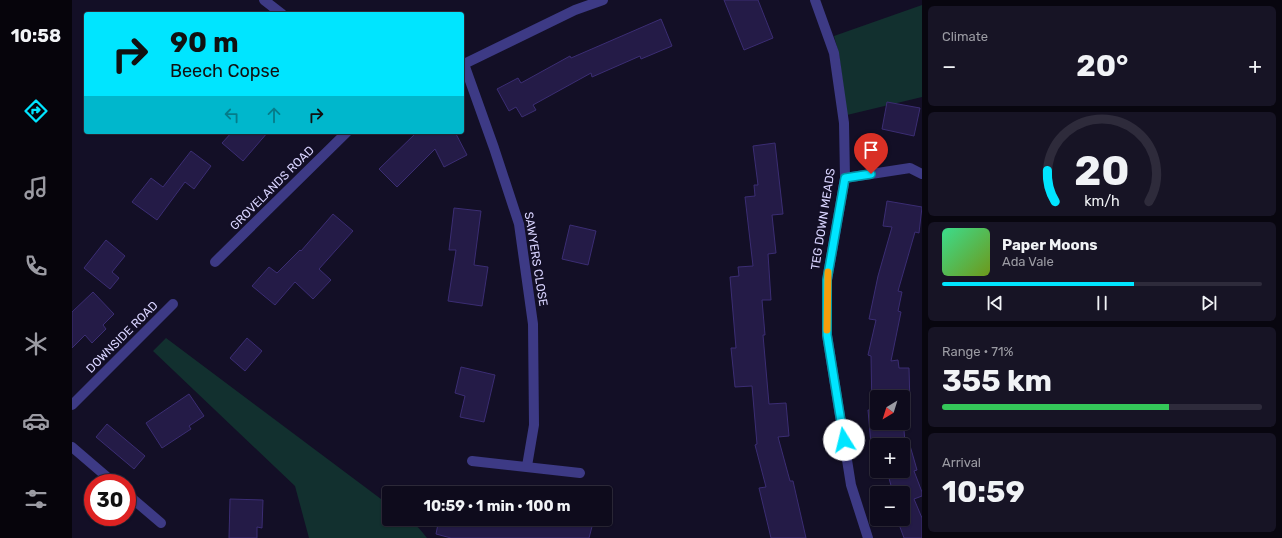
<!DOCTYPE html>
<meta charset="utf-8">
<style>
body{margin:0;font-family:Rubik,sans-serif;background:#171425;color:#f1f3f6;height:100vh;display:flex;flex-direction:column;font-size:15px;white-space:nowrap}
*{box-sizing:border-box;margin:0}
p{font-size:13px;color:#9b9ba3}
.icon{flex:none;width:22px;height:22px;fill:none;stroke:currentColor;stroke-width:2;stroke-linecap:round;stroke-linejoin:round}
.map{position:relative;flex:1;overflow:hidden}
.drawer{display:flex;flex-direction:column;gap:6px;padding:6px;background:#08060f;width:360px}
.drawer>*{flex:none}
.banner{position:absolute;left:12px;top:12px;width:380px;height:122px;border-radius:4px;box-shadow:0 1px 3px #0004,0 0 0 1px #2e2b3b;background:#00e5ff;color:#111;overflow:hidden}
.needle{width:26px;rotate:218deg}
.controls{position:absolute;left:798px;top:390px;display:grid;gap:8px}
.controls a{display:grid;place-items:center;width:40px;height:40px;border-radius:4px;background:#0e0b1c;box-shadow:0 1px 3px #0004,0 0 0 1px #2e2b3b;font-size:20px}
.speed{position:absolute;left:12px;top:474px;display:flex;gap:8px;font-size:20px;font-weight:700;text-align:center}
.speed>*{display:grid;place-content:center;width:52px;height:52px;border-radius:50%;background:#0e0b1c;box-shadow:0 1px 3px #0004,0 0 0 1px #2e2b3b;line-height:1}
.speed .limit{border:6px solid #d22;background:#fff;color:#111}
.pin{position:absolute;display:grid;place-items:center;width:34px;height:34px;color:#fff;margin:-41px -17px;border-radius:50% 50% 50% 0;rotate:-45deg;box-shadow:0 0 4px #0007}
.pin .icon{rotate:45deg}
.me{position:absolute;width:44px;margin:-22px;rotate:351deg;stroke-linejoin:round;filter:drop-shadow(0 0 3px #0008)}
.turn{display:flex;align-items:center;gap:14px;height:84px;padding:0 20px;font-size:18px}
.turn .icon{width:52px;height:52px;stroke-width:2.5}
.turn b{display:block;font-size:28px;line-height:34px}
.lanes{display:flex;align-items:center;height:38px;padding:0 20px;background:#0003;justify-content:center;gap:20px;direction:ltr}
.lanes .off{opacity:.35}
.big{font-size:30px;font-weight:700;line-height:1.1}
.drawer .card{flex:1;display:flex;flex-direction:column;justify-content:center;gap:6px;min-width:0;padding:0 14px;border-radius:6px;background:#171425}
.drawer .dial{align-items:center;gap:0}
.dial svg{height:104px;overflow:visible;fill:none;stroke:#2e2b3b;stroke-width:7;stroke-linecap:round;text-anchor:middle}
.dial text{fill:#f1f3f6;stroke:none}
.song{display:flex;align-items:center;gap:12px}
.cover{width:48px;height:48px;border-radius:6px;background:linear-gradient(135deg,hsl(150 70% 55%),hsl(80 70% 35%))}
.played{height:4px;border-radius:2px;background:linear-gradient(90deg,#00e5ff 60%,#2e2b3b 60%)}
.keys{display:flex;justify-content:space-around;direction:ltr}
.heat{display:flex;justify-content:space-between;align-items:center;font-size:22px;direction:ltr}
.charge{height:6px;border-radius:3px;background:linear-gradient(90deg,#34c759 71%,#2e2b3b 0)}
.trip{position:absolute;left:310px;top:486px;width:230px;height:40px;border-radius:4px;background:#0e0b1c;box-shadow:0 1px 3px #0004,0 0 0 1px #2e2b3b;font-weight:700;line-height:40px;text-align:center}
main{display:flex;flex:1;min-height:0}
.tabs{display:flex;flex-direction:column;width:72px;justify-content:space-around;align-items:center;background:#06040b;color:#9b9ba3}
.tabs .icon{width:28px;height:28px}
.tabs .selected{color:#00e5ff}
.tabs b{font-size:18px;color:#f1f3f6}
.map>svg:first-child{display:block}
.green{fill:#12302f}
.building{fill:#241b47;stroke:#3b2d73}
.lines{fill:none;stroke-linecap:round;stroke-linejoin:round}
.minor{stroke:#3d3a85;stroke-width:10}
.route-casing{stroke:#0095a6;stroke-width:10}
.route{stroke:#00e5ff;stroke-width:7}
.slow{stroke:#f59e0b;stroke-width:7}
.labels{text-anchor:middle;stroke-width:4;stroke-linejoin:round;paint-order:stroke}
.street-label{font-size:12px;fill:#d9d4ff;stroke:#130f26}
</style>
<main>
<nav class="tabs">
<b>10:58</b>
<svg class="icon selected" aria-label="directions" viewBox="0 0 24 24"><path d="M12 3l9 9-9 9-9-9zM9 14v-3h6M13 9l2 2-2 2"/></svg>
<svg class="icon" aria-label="music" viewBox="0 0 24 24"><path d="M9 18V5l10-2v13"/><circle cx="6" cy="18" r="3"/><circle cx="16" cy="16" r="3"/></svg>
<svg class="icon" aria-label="phone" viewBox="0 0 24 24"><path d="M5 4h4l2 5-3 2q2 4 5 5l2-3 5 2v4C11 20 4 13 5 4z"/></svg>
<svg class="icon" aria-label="climate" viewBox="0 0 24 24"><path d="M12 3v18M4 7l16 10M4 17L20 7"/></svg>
<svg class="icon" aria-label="car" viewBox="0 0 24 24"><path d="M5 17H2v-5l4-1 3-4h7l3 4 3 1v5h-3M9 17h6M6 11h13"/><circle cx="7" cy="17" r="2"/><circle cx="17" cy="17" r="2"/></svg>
<svg class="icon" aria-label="filters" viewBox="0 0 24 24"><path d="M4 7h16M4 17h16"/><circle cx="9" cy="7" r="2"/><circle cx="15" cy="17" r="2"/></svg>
</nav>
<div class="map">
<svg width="850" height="538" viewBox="0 0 850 538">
<rect width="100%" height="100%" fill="#130f26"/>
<!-- green -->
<path class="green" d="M850,5V97L775,115L767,54L762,36Z
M94,338L317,505V519C338,519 342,521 355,538H237L223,486L81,351Z"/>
<!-- building -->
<path class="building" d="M652,0H686L701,38L672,50Z
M589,19L600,46L569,59L568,56L520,77L519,73L461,105L464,110L450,117L444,107L437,111L425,89L446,78L449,83L498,56L499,58Z
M815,102L848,108L842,136L810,129Z
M160,132H196L171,161L150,143Z
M345,132H383L395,155L372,167L363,149L325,187L307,169Z
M703,143L711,214L700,215L704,253L696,254L699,300H690L693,335H691L697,404L714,403L717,436L706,437L718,481H721L734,538H699L687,488L694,487L683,445L685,444L680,386L663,387L659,348H664L658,277L667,276L666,267L681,266L673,197L683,196L682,185H686L681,146Z
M119,151L139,166L122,189L113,182L85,220L60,202L79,178L91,187Z
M815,201L850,207L847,233L843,232L826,291L830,292L826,311L829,312L819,361L826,360L827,368H837L838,405H831V397H805V423H831V417L833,443L837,442L845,470L842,471L850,492V496L842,499L850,518V538H832L825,519H831V493H815L814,491L820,489L815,471H831V445H799L796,410H800L799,356L796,355L804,320L797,319L806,276L820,227L811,226Z
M382,208L409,211L402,265L416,267L410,306L376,301L384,250H377Z
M261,214L281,231L247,269L259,280L241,299L223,282L203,305L180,286L197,267L205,273L228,250L229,251Z
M498,225L524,231L516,265L490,259Z
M34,240L53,256L40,272L47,278L38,289L12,268Z
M21,292L42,314L31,325L34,329L20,343L13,335L0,348V312Z
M175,338L190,351L173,371L158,358Z
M389,367L423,375L412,422L388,417L393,396L383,393Z
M117,394L132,416L117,426L119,429L90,448L74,423Z
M35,424L73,456L62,469L24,437Z
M158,499L191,500L190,528L185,527V538H157Z
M367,519H522L517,538H379L364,534Z"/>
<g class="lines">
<!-- minor -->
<path class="minor" d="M192,0L210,14
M743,0L762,53L772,123L773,178L755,280V335L779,485L796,538
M392,64L422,148L447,224L461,324L462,425L455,466
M390,65L503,10L531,0
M773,178L838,168L850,174
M143,262L275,132
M0,405L101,304
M0,447L42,483
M400,461L508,473
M55,494L89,523"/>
</g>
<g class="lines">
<!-- route casing -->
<g class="route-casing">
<path id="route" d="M772,440L755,335V280L773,178L799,174"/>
</g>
<!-- route -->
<use href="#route" class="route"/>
<!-- slow -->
<path class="slow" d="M755,330L756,272"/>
</g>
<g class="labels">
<!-- street labels -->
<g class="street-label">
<text transform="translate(200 188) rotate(-45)" y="4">GROVELANDS ROAD</text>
<text transform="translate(751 219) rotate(-81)" y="4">TEG DOWN MEADS</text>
<text transform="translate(464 259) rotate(81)" y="4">SAWYERS CLOSE</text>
<text transform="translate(50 337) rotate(-45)" y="4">DOWNSIDE ROAD</text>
</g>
</g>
</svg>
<div class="controls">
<a><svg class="needle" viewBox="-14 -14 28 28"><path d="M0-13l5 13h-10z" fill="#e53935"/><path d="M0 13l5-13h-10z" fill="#9b9ba3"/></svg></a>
<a>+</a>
<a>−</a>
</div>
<div class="speed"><div class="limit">30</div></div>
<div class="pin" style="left:799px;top:174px;background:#d93025"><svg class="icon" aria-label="arrive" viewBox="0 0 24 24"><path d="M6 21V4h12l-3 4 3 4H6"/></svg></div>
<svg class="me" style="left:772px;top:440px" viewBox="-20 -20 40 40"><circle r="19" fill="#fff"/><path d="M0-13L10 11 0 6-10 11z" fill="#00e5ff"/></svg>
<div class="trip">10:59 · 1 min · 100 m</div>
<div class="banner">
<div class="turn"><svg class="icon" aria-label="right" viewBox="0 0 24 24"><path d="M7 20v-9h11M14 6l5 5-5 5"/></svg><div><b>90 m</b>Beech Copse</div></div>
<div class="lanes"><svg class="icon off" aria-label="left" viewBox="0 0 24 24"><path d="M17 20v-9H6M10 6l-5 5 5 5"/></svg><svg class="icon off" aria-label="ahead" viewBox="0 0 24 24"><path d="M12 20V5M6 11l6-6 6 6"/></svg><svg class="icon" aria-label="right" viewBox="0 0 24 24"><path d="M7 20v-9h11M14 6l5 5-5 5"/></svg></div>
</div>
</div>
<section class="drawer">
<div class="card"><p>Climate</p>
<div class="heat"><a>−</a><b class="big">20°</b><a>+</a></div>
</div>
<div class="card dial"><svg viewBox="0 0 100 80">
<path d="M14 69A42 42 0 1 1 86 69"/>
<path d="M14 69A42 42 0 0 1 8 45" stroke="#00e5ff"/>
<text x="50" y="56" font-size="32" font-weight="700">20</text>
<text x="50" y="72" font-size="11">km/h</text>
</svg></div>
<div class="card">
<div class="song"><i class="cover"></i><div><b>Paper Moons</b><p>Ada Vale</p></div></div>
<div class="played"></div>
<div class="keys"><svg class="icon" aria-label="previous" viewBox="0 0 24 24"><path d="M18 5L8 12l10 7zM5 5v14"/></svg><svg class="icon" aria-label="pause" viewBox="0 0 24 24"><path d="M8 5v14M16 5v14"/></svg><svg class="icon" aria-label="next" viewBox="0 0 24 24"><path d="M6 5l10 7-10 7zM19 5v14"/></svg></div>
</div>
<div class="card"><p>Range · 71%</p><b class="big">355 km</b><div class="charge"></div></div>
<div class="card"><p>Arrival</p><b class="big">10:59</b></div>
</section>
</main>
